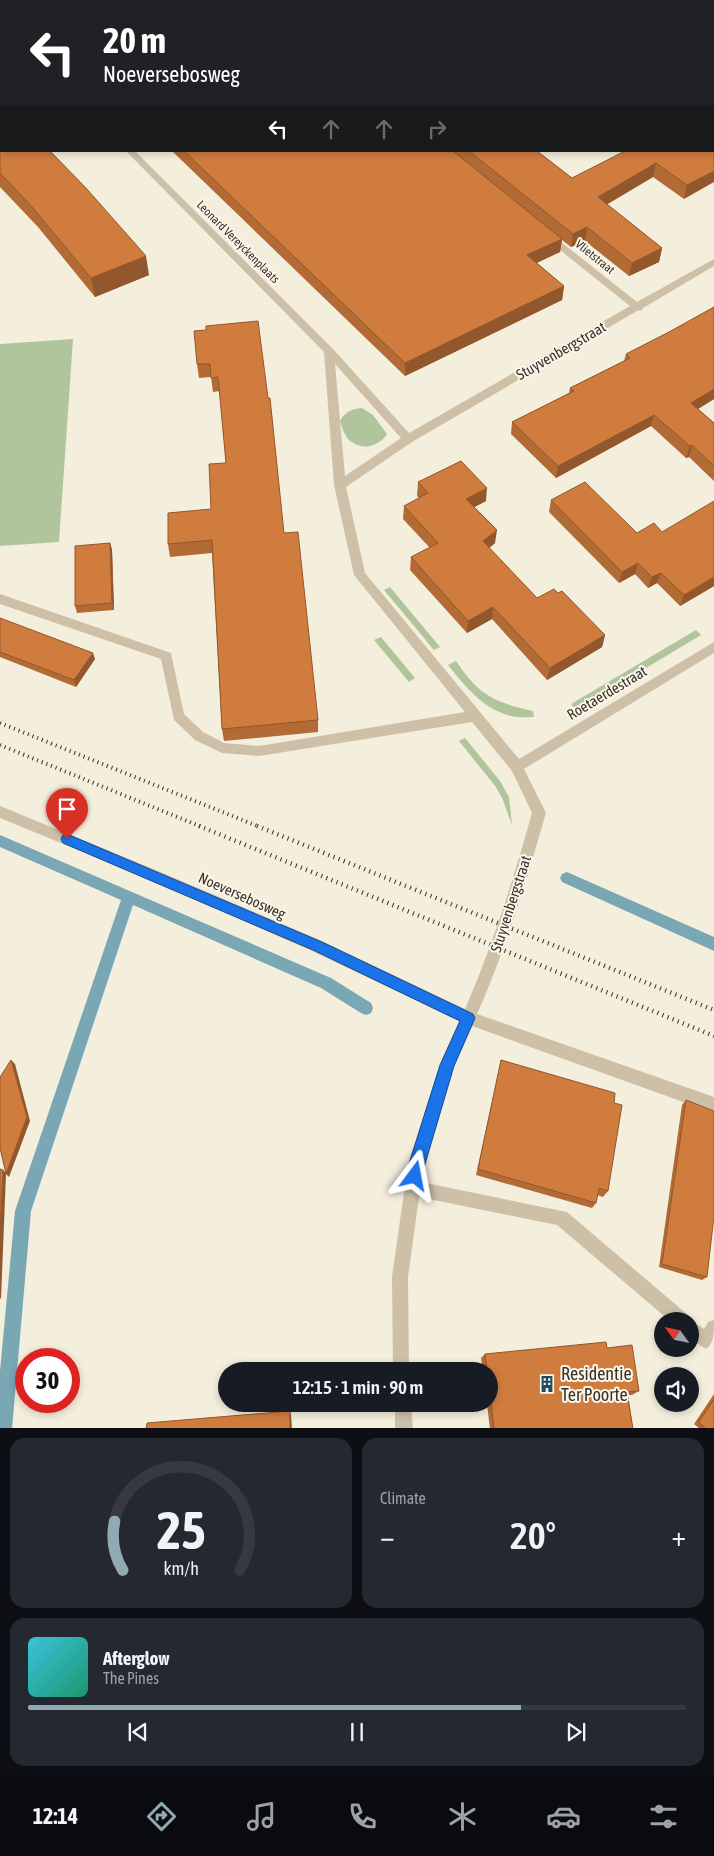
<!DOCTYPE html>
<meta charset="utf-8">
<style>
body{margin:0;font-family:"Asap Condensed",sans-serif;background:#242831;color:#f1f3f6;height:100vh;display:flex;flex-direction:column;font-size:19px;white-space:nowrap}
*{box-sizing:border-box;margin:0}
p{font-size:16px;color:#9ea1a6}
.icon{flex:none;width:28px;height:28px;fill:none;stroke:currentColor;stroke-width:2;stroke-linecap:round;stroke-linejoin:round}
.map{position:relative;height:1428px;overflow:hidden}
.sheet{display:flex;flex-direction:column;gap:10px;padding:10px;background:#0d0f14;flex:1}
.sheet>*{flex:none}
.guide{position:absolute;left:0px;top:0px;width:715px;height:152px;box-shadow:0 2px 8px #0003;background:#202124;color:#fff;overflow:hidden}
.needle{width:32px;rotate:303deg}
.buttons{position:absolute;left:654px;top:1312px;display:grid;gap:10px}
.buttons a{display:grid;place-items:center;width:45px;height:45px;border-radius:50%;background:#171b24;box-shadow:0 2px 8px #0003;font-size:25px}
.speed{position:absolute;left:15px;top:1348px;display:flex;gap:10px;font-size:25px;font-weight:700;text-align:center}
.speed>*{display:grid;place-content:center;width:65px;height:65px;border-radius:50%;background:#171b24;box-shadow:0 2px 8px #0003;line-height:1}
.speed .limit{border:8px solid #d22;background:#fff;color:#111}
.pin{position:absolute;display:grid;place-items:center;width:42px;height:42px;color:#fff;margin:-51px -21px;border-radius:50% 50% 50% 0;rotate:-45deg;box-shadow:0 0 5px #0007}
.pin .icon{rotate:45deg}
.me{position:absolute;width:55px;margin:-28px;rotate:13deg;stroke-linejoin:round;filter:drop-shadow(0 0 4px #0008)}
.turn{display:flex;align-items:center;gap:18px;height:105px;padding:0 20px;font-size:22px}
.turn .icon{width:65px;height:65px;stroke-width:2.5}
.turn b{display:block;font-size:35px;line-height:42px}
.lanes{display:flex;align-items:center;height:48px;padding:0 20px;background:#0003;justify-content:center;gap:25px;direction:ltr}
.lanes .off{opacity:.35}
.big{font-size:38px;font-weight:600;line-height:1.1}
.sheet .card{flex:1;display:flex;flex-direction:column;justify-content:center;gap:8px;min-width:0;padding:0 18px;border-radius:15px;background:#242831}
.sheet .dial{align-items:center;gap:0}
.dial svg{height:130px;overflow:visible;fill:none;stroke:#363941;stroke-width:7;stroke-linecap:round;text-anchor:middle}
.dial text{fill:#f1f3f6;stroke:none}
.song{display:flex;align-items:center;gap:15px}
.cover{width:60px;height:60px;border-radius:8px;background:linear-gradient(135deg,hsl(190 70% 55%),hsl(160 70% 35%))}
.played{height:5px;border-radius:2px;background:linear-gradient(90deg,#90a9b2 75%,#363941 75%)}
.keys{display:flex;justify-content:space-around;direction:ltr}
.heat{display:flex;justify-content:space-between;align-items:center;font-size:28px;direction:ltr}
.sheet .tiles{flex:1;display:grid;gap:10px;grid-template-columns:1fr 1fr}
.card:last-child{grid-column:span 2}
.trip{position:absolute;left:218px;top:1362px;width:280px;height:50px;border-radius:25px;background:#171b24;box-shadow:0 2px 8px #0003;font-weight:600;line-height:50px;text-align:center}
.dock{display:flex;height:80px;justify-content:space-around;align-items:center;background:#090b0e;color:#9ea1a6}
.dock .icon{width:35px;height:35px}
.dock .on{color:#90a9b2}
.dock b{font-size:22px;color:#f1f3f6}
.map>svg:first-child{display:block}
.green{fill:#b0c59b}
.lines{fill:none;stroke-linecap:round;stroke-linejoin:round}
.stream{fill:#79a7b4;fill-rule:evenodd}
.minor{fill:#cec0a7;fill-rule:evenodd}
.rail-far1{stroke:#3a3128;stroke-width:4;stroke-dasharray:1 4;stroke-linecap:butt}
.rail{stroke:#3a3128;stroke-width:4.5;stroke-dasharray:1 4.5;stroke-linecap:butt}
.wall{fill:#b36b36}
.shaded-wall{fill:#92572c}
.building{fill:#d07c3f;stroke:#92572c}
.route{fill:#1a73e8;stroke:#114b97}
.labels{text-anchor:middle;stroke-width:4;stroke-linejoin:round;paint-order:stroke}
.far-street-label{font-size:12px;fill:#3a3128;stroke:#fbf6ea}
.street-label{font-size:15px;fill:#3a3128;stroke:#fbf6ea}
.near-poi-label{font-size:18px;fill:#3a3128;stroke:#fbf6ea;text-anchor:start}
</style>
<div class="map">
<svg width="714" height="1429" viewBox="0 0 714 1429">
<rect width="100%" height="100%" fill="#f4eedd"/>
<!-- green -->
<path class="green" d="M73,339L59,542L0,546V344Z
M362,408L373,415L387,434C379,447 361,451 349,440C344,435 342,427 340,421C345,412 351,409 362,408Z
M390,587L440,647L434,650L384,590Z
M696,630L701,635L576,710L571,704Z
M381,637L415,678L409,682L374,640Z
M456,661C479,695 493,702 533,711L534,717C527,717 518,718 511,716C483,709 465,686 448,665Z
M465,738L500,781L509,797L512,825L503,800L496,787L459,741Z"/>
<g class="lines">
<!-- stream -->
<path class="stream" d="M0,835L331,978L371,1003L373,1008L371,1013L366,1015L361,1013L321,988L133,905L31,1211L12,1429H0V1371L15,1211L121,900L0,847Z
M567,872L714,937V951L562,882L560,878L562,874Z"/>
<!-- minor -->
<path class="minor" d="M126,151H135L333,349L409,433L630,306L545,238V234H551L637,302L714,259V266L643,308L642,310L637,311L412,442L346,487L365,573L519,759L714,642V653L524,769L546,813C526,882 506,949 477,1014L714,1097V1113L472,1026L454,1066L424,1164L421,1182L567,1212L688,1315L690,1320L704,1329L708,1322L714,1320C714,1331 714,1344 706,1349L690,1339V1321H670L557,1225L419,1197L408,1277L409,1371H393L392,1277L408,1164L440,1065L459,1021L312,951L146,878L0,818V806L156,870L322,941L465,1009C493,945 513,880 532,813L512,771L472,722L259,756L222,753L195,740L174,720L161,659L0,604V594L171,653L184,714L203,732L224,743L259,746L465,712L354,575L334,485L324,352ZM335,364L401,438L345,476Z
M395,1404H411L413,1429H395Z"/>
<!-- rail-far1 -->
<path class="rail-far1" d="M0,723L260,827
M0,745L202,827"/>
<!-- rail -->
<path class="rail" d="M199,826L714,1036
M257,826L714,1010"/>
</g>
<!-- wall -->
<path class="wall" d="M674,0H714V25V1H674Z
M0,137L149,275L95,297L38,227L0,187Z
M172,151H537L572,178L714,151L684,199L653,177L607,204L662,248L659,262L629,276L585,241L571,247L562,240L560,252L537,263L564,286L562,300L405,376Z
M714,307V399L698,409L714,423V481L689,457L686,458L651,426L556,478L511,434L512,422L569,393L570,388L624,361L626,354L669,332Z
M206,330L284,533L318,720V732L224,741L222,729L212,553L170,557L168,544L211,509L226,463L220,391L213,392L211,377L199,378L197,364Z
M418,482L486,501L474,507L495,543L489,548L537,598L605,635L602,647L547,680L492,619L467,633L410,570L411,557L430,548L403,519L404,506L419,498L417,496Z
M551,500L637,533L662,532L714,586L680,606L657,583L648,588L635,574L619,583L549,512Z
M110,543L112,550L114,610L77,613L75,606Z
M0,618L95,659L76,687L0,657Z
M501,1060L614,1103L608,1191L603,1197L597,1195L596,1203L592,1208L476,1175Z
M686,1100L707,1277L702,1280L659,1267L682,1105Z
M607,1348L639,1391L632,1395H628L633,1429H490L487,1404H489V1371H483L481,1358L485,1354Z
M714,1394V1426L712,1429H700L694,1424Z"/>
<!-- shaded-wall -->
<path class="shaded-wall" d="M336,0H350V1H336Z
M656,163L653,177L596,211L598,197Z
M714,171V182L684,199L687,185Z
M587,227L585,241L571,247L573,234Z
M562,239L560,252L525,268L527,255Z
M662,248L659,262L629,276L632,263Z
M146,256L149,275L95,297L91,278Z
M564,286L562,300L405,376V363Z
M714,389V399L688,415L691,403Z
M654,415L651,426L556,478L558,466Z
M692,445L689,457L686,458L690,446Z
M487,488L486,501L465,512L466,499Z
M497,530L495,543L482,554L483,541Z
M110,543L112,550L114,610L112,603Z
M638,563L635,574L619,583L622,572Z
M661,573L657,583L648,588L652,577Z
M714,577V586L680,606L684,595Z
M493,607L492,619L467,633L468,621Z
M605,635L602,647L547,680L550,668Z
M93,653L95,659L76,687L74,680Z
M11,1060L15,1064L30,1121L9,1177L6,1174L1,1299L0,1298V1235L3,1170L6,1173Z
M290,1411L291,1414L292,1429H290Z"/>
<!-- building -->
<path class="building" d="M177,0H340L342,1H179Z
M683,0H714V17V1H685Z
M714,107V171L687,185L656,163L598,197L662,248L632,263L587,227L573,234L469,151H537L572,178L625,151H714Z
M0,137H1V151H50L86,188L146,256L91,278L33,208L0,173Z
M184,151H453L562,239L527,255L564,286L405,363Z
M714,307V389L691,403L714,423V466L692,445L690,446L654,415L558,466L512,422L574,391L570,388L630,358L626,354L669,332Z
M258,321L268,398H270L284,533L298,532L318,720L222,729L212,540L168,544V513L211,509L209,464L226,463L218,377L211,378L210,364H197L194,331L206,330V326Z
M461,461L487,488L466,499L497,530L483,541L537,598L554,589L558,593L562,591L605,635L550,668L493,607L468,621L411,557L438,543L404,506L428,493L418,482Z
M585,482L637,533L654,523L662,532L714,501V577L684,595L661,573L652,577L638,563L622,572L551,500Z
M110,543L112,603L75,606V546Z
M0,618L93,653L74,680L0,652Z
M11,1060L27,1117L6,1174L0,1148V1077Z
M501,1060L615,1093L614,1103L622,1105L608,1191L599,1188L596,1203L478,1169Z
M686,1100L714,1111V1216L707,1277L662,1264Z
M0,1169L3,1170L0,1235Z
M606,1342L607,1348L632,1345L639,1391L627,1392L633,1429H494L489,1386V1371H487L485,1354Z
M714,1399V1426L712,1429H706L699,1422Z
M290,1411V1429H146L147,1423Z"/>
<!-- route -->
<path class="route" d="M67,834L322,942L473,1014L475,1018L454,1066L420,1181L415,1183L410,1181L408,1176L409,1164L440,1065L460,1021L313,950L63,843L61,839L63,835Z"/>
<!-- icons -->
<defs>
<g id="building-bare" transform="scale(1.35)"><path d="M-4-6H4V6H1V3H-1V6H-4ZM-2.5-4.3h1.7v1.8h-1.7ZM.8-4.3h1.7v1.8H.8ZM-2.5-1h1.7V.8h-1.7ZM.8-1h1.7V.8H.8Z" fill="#1a4f60" stroke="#fbf6ea" stroke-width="2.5" paint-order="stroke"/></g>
</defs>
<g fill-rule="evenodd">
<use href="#building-bare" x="547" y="1384"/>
</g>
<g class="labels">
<!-- far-street labels -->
<g class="far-street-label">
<text transform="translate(238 242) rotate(45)" y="4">Leonard Vereyckenplaats</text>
<text transform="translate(595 257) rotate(39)" y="4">Vlietstraat</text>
</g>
<!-- street labels -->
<g class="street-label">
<text transform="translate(561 351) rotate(-30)" y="5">Stuyvenbergstraat</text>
<text transform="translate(607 693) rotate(-31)" y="5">Roetaerdestraat</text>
<text transform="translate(242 896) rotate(24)" y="5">Noeversebosweg</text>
<text transform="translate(511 904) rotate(-72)" y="5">Stuyvenbergstraat</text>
</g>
<!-- near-poi labels -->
<g class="near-poi-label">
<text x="561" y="1380">Residentie<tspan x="561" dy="21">Ter Poorte</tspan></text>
</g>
</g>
</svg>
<div class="buttons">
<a><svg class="needle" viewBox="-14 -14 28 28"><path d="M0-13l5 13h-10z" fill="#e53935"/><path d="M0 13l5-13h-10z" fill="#9ea1a6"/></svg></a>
<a><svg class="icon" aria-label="sound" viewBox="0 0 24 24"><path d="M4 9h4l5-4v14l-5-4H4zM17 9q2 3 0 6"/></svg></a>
</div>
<div class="speed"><div class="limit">30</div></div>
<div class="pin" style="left:67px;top:839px;background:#d93025"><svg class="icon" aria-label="arrive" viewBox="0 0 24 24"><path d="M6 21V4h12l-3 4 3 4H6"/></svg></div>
<svg class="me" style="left:415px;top:1176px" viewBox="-20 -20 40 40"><path d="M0-17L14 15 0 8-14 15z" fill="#1a73e8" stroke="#fff" stroke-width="4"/></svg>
<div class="trip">12:15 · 1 min · 90 m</div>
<div class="guide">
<div class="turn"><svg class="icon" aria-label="left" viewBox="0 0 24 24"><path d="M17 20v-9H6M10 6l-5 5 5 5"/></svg><div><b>20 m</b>Noeversebosweg</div></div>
<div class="lanes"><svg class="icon" aria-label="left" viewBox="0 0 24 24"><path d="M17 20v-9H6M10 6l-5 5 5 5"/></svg><svg class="icon off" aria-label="ahead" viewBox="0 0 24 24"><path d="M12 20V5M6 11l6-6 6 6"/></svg><svg class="icon off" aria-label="ahead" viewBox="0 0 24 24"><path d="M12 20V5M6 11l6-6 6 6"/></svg><svg class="icon off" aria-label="right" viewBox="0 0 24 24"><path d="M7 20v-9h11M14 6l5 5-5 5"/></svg></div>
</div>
</div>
<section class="sheet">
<div class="tiles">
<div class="card dial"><svg viewBox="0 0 100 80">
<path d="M14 69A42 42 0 1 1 86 69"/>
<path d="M14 69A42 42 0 0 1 9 39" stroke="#90a9b2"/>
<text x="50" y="56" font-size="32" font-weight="700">25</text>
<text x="50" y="72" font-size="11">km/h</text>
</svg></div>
<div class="card"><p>Climate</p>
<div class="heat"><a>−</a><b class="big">20°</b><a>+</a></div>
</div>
<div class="card">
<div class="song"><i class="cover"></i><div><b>Afterglow</b><p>The Pines</p></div></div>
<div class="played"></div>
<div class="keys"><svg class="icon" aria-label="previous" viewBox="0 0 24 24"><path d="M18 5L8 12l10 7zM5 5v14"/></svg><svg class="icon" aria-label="pause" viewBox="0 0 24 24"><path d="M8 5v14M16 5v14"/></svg><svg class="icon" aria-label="next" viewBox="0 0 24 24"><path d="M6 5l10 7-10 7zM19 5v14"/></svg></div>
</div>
</div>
</section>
<nav class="dock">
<b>12:14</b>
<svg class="icon on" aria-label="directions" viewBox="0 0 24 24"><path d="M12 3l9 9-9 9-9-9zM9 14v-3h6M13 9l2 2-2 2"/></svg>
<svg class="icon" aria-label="music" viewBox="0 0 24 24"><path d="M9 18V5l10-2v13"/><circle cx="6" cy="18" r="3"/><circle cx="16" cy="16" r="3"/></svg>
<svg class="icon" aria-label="phone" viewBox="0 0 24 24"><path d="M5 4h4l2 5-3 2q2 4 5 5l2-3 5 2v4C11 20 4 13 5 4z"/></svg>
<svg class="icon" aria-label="climate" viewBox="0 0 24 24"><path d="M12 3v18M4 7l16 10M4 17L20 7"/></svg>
<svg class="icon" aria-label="car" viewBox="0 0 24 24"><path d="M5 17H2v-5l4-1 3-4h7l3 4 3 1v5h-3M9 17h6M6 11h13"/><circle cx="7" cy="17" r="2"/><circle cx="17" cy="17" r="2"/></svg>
<svg class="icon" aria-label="filters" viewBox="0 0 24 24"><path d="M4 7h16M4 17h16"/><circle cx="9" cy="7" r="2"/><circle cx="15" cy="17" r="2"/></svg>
</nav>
